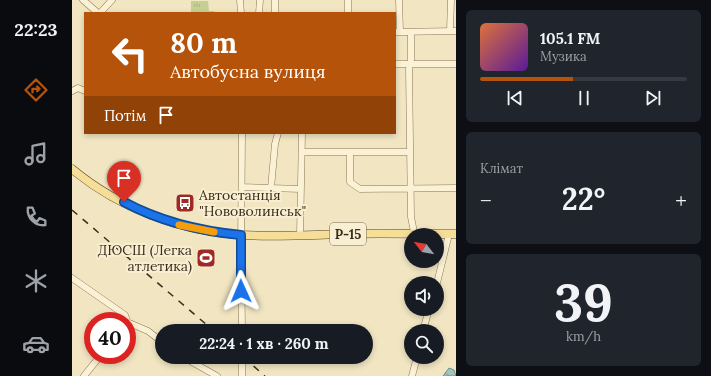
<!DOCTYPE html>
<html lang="uk">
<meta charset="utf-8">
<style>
body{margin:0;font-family:Lora,serif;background:#20242c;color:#f1f3f6;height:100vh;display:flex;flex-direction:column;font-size:15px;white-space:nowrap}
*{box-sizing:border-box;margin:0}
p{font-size:13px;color:#9ea1a6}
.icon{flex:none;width:22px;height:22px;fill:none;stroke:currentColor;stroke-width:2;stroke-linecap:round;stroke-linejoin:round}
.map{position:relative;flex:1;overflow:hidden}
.details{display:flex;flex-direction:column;gap:10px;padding:10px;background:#0d0f14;width:255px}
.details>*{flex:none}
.top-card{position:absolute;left:12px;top:12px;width:312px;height:122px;border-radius:0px;box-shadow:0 2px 6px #0003;background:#b45309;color:#fff;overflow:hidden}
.needle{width:26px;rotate:301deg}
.controls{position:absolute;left:332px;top:228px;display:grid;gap:8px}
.controls a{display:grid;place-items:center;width:40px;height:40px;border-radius:50%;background:#171b24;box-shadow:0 2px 6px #0003;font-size:20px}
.speed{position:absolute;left:12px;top:312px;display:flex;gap:8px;font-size:20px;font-weight:700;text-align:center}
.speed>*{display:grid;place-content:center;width:52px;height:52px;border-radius:50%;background:#171b24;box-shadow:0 2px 6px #0003;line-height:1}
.speed .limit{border:6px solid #d22;background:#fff;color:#111}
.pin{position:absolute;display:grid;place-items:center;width:34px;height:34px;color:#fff;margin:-41px -17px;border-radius:50% 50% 50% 0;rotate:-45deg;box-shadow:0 0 4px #0007}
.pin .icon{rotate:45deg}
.me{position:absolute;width:44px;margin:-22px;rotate:359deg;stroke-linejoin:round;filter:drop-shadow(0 0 3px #0008)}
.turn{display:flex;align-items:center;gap:14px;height:84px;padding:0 20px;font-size:18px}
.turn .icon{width:52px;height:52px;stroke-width:2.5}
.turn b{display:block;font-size:28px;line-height:34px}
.then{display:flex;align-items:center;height:38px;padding:0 20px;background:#0003;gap:8px;font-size:15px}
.big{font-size:30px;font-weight:800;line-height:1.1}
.details .tile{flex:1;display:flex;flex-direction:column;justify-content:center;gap:6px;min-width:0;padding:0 14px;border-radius:6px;background:#20242c}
.details .dial{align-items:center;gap:0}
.dial b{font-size:52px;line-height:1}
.song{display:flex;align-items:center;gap:12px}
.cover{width:48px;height:48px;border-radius:6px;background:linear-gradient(135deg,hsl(20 70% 55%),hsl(270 70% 35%))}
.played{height:4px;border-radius:2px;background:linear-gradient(90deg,#b45309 45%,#363941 45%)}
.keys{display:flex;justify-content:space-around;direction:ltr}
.heat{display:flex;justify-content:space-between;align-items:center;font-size:22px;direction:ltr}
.trip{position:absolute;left:83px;top:324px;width:218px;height:40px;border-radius:20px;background:#171b24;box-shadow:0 2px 6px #0003;font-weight:800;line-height:40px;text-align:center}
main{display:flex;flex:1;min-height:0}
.dock{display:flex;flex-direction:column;width:72px;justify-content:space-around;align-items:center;background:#090b0e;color:#9ea1a6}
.dock .icon{width:28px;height:28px}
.dock .selected{color:#b45309}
.dock b{font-size:18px;color:#f1f3f6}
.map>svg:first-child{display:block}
.grass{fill:url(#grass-tufts)}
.water{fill:url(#water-waves);stroke:#6b928b}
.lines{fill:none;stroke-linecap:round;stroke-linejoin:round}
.minor-casing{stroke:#8c7758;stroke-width:7}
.major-casing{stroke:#59442c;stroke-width:9}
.minor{stroke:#fbf2d6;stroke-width:6}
.major{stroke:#f6de98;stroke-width:8}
.rail{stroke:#3b2d1d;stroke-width:1.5;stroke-dasharray:7 7;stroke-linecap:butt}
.route-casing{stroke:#114b97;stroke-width:10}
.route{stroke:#1a73e8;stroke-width:7}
.slow{stroke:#f59e0b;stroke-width:7}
.labels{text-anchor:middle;stroke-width:4;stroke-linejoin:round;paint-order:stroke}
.shield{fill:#f8efd2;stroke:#746753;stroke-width:1}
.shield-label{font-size:13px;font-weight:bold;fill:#3b2d1d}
.poi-label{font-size:14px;fill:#3b2d1d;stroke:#f8efd2;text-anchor:start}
</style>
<main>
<nav class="dock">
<b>22:23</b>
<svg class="icon selected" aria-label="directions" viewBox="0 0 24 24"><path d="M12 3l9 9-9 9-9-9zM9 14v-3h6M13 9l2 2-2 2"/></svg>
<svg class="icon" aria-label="music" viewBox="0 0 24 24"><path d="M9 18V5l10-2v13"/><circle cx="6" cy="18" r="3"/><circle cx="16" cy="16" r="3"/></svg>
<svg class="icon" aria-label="phone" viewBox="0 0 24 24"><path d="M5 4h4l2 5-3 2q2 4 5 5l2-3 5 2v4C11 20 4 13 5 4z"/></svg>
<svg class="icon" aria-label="climate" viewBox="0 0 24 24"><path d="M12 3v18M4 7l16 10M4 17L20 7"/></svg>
<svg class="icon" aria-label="car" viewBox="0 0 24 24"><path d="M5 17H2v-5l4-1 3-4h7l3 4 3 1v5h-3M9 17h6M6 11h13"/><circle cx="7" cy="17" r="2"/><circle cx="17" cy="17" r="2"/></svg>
</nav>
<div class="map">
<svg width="384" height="376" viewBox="0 0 384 376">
<defs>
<pattern id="grass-tufts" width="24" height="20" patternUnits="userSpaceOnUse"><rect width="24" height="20" fill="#c6d095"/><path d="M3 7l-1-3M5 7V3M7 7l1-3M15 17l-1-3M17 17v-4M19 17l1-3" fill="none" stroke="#abb380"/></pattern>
<pattern id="water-waves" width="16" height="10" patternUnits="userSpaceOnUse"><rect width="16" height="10" fill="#a5c3bc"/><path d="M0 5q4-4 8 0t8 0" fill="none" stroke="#889f98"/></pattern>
</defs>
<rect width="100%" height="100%" fill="#f1e5c2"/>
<!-- grass -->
<path class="grass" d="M119,1H136L137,11H142L143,13H119Z"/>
<!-- water -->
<path class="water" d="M377,368L382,370L384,376H371Z"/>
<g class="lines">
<!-- minor casing -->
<g class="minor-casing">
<path id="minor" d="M11,0L26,13
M168,0L169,13
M203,0V13
M276,0V13
M327,0L328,32
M28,13L40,0
M187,13L188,0
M378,31L379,0
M323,32L384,31
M339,32V60L337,69L339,217L342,232
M323,64H384
M0,91L6,88L13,91
M230,152H338
M278,152V182L288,189L384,188
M170,187L229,189
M199,188L203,144L206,133
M228,235L230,133
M0,278L53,315L55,321
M365,283L377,234
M55,322L76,331L90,342
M170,331L169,251L170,133
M351,331L357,309
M111,357L145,376
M170,357V376
M12,376L29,355
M340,376L345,357"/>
</g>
<!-- major casing -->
<g class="major-casing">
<path id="major" d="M0,169C47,208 108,231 169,235C202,237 236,235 269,234C307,233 346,234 384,234"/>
</g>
<!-- minor -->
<use href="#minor" class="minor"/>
<!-- major -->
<use href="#major" class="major"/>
<!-- rail -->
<path class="rail" d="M0,210L142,331
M171,357L193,376"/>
</g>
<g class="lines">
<!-- route casing -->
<g class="route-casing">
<path id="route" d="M52,202C89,222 127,231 169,235V291"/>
</g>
<!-- route -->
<use href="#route" class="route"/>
<!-- slow -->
<path class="slow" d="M107,225L142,232"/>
</g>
<!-- icons -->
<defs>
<g id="bus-square" transform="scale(1)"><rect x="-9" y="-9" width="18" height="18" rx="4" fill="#9f2a24" stroke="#f8efd2"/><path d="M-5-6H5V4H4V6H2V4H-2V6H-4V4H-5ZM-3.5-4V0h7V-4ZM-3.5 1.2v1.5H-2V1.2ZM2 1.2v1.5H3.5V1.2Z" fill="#fff"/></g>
<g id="stadium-square" transform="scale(1)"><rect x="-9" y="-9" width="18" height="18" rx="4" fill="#9f2a24" stroke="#f8efd2"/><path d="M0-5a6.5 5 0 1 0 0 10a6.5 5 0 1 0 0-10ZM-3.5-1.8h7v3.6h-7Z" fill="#fff"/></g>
</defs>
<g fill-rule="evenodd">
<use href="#bus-square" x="113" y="203"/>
<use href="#stadium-square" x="134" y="258"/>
</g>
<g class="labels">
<!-- shield labels -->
<rect class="shield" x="258" y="223" width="36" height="22" rx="3"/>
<g class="shield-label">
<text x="276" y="239">Р-15</text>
</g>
<!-- poi labels -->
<g class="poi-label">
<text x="127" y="200">Автостанція<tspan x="127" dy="16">"Нововолинськ"</tspan></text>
<text x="120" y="255" text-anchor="end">ДЮСШ (Легка<tspan x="120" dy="16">атлетика)</tspan></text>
</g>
</g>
</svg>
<div class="controls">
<a><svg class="needle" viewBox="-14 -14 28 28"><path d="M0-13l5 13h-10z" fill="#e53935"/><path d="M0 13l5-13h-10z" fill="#9ea1a6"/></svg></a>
<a><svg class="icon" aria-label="sound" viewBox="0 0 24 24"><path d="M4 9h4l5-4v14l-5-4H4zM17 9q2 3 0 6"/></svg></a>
<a><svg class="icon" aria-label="search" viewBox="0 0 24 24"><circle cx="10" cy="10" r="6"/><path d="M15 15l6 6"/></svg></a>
</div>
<div class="speed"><div class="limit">40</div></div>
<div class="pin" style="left:52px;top:202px;background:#d93025"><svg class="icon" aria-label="arrive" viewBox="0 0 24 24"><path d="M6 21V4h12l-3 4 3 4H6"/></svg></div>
<svg class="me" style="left:169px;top:291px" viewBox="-20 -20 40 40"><path d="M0-17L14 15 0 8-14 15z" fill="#1a73e8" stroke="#fff" stroke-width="4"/></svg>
<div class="trip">22:24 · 1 хв · 260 m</div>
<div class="top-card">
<div class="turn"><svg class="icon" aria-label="left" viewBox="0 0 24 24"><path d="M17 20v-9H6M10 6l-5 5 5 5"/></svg><div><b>80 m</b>Автобусна вулиця</div></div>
<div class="then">Потім<svg class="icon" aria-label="arrive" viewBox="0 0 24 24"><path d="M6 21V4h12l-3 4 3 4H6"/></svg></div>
</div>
</div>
<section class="details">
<div class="tile">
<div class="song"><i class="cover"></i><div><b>105.1 FM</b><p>Музика</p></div></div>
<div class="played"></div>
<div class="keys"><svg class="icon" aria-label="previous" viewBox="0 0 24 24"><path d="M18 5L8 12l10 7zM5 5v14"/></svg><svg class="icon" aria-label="pause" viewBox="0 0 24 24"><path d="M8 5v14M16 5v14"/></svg><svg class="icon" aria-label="next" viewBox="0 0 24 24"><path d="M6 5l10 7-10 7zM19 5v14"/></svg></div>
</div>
<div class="tile"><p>Клімат</p>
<div class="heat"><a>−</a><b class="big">22°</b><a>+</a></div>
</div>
<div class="tile dial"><b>39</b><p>km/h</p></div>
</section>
</main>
